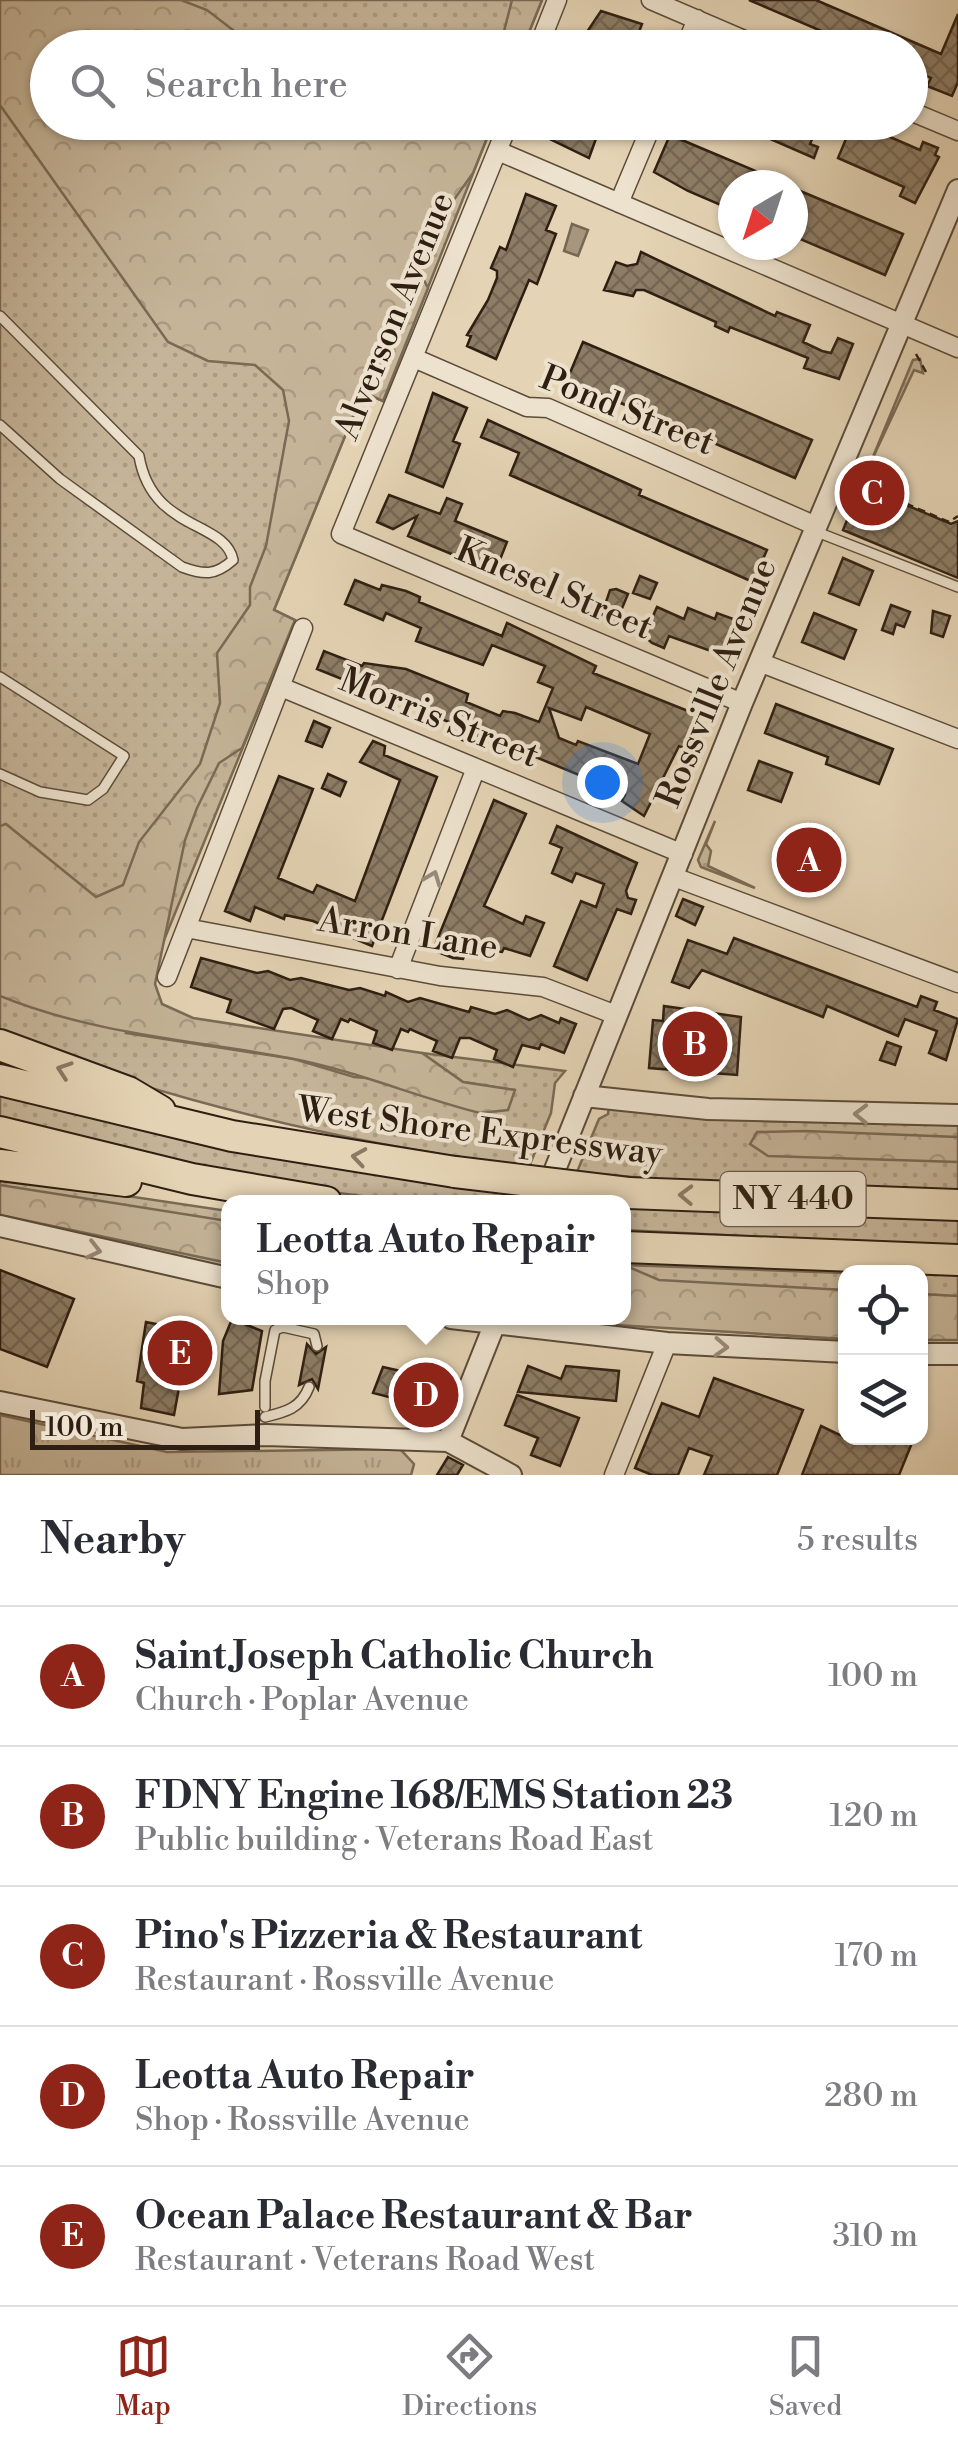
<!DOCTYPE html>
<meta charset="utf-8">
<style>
:root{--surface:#fff;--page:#f7f7f7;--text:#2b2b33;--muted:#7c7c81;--line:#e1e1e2;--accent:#8f2418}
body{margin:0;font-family:"Libre Bodoni",serif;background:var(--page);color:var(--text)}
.controls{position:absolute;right:30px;bottom:30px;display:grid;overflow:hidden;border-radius:20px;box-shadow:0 2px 8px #0004}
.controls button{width:90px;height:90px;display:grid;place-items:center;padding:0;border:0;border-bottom:2px solid var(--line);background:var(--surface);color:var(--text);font:50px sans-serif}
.compass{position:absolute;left:718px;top:170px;width:90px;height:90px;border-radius:50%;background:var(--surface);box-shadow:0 2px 8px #0004;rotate:219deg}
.scale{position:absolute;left:30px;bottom:25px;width:230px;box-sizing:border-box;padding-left:10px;border:5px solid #2f1f12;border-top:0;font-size:28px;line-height:35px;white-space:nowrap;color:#2f1f12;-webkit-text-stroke:8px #ede2ce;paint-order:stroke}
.you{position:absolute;left:602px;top:782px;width:35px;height:35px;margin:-25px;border:8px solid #fff;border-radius:50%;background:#1a73e8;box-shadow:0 0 0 15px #1a73e833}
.badge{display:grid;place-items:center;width:65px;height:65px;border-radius:50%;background:var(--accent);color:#fff;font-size:32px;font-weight:700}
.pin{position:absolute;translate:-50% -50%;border:5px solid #fff;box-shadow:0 2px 10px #0006}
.popup{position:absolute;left:221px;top:1195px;width:410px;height:130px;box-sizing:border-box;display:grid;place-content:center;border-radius:20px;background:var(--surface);filter:drop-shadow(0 2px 8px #0005);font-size:32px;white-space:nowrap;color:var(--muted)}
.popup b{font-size:38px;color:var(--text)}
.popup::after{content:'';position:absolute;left:50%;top:100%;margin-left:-20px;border:20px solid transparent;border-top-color:var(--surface)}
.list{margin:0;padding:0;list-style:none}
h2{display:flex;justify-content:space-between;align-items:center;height:130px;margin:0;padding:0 40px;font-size:42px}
h2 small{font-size:32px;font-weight:400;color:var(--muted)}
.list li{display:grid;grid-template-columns:65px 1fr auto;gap:30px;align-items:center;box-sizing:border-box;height:140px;padding:0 40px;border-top:2px solid var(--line)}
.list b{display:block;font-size:38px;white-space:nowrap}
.list p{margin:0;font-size:32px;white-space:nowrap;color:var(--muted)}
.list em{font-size:32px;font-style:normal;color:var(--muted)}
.icon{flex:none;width:55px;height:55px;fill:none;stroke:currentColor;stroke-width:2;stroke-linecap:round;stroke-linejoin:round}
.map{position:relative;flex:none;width:958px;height:1475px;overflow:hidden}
.search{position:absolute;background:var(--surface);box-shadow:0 2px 8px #0004;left:30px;right:30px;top:30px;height:110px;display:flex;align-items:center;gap:25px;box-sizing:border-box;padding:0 35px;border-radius:55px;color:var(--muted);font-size:38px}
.sheet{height:830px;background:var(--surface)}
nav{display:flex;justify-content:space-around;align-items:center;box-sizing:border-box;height:140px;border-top:2px solid var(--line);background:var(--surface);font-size:28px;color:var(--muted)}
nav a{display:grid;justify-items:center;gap:5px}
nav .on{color:var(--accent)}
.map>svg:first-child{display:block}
</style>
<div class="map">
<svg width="958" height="1475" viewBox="0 0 958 1475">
<defs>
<pattern id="grass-dots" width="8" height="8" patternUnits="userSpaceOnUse" patternTransform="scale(2.5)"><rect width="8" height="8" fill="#c5b498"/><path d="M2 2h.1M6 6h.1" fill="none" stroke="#aa9a82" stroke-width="1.8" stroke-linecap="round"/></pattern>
<pattern id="forest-crowns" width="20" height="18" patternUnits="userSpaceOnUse" patternTransform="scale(2.5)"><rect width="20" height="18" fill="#c5b498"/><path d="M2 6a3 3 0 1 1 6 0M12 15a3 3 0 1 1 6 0" fill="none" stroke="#aa9a82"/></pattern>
<pattern id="park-tufts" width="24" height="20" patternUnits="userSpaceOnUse" patternTransform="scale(2.5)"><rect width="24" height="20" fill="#c5b498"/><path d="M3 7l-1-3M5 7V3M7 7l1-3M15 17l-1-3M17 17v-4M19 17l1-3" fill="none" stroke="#aa9a82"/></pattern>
<pattern id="building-cross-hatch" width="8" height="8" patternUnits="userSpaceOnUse" patternTransform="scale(2.5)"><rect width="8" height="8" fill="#8d7d66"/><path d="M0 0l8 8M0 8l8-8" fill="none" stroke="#746653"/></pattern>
</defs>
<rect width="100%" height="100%" fill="#e4d3b4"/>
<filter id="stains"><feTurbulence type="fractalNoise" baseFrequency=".002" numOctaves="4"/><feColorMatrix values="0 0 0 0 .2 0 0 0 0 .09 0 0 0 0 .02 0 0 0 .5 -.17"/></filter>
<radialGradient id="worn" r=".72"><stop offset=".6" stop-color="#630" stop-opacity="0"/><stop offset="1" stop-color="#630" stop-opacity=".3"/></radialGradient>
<path fill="url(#grass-dots)" stroke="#7a6a55" stroke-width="2.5" d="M0,0H542L523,47L48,48V122L493,123L383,401L363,392L274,610L295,620L126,1033L294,1059L354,1077L515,1090L463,1082L422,1053L565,1071L555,1083L551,1113L529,1167C346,1144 172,1102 0,1037Z
M920,359L923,373L914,370L870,464L913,360Z
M715,821L706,844L711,851L708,866L755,888L701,867L698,860Z
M0,1093L390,1176L517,1195L514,1202H407L316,1190L155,1159L0,1121Z
M609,1107L763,1121L958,1125V1192L700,1183L577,1172L599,1119L608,1114Z
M0,1177L228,1211V1269L0,1220Z
M624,1205L958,1220V1247L624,1230Z
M624,1265L845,1273V1339L528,1318H624Z
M921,1274L958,1275V1340H921Z"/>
<path fill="url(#forest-crowns)" stroke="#7a6a55" stroke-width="2.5" d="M0,0H181L207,10L255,47L48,48V122L493,123L473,173L416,253L415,263L428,288L383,401L363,392L274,610L295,620L242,748L219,763L197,808L185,840L155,984L162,1004L193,1018L422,1053L463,1082L515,1090L508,1110L480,1113C416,1097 354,1070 289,1058C192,1040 93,1034 0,996V826L6,824L96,897L123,885L139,842L200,764L220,703L217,653L250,605V587L266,546L289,421L283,390L255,365L208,361L168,342L0,105Z
M512,0H542L523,47H500Z
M806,1131L958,1137V1162L768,1156L750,1144L757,1132Z
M0,1185L228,1221V1263L0,1215Z
M624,1265L659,1280L845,1290V1339L583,1323L576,1318H624Z
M921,1294L958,1296V1340H921Z"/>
<path fill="url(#park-tufts)" stroke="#7a6a55" stroke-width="2.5" d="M0,1415L167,1452L400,1449L414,1464L411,1475H0Z"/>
<path fill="#a6967d" stroke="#766652" stroke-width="2.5" d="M572,224L588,230L578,256L564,251Z"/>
<path fill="url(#building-cross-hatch)" stroke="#2f1f12" stroke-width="2.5" fill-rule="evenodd" d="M749,0H816L941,54L958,14V82L952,96L927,86L931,78L910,69V48H861Z
M601,11L642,24L633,48L588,43L592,34L587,32Z
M556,122H602L589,158L550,139Z
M731,122H805L817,127L810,144L818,147L814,158Z
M860,124L920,150L923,142L938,148L935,155L939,157L915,203L900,196L904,187L838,158L851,127L858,130Z
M670,135L727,159L789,185H733L730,209L688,191L654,172Z
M793,188L903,234L885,275L793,236Z
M526,194L556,206L546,230L556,234L537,284L529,280L496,359L467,346L471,336L467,335L488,300L497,278V271L491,268L500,247L506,250Z
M641,252L775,316L777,312L810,325L803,342L822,351L831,353L838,338L853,344L839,379L804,368L808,358L730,327L728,332L715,326L716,322L644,290H636L633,296L604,290L616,262L627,266L637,264Z
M583,342L812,440L795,478L567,380Z
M433,393L467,408L453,441L460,444L443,487L406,472Z
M488,420L641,490L639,495L767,550L753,582L510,475L519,453L481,437Z
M861,486L951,524L958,521V578L843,530Z
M389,495L440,514L447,498L462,504L455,521L507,542L495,572L408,536L417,516L393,529L377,522Z
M843,558L873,571L859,605L829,593Z
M640,576L657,583L650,599L633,593Z
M355,580L380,590L382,585L406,591L420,597L419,602L502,636L507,623L596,666L593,673L698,715L684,748L679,746L644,816L622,801L625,795L601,784L482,735L475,745L462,740L464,728L317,669L324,651L362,666L364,663L406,669L468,694L466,702L500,716L503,711L515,713L539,722L553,688L538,682L545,666L492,645L483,665L416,641L421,628L386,613L383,620L345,604ZM586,707L650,734L638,764L578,741L576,745L559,738L549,708L581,720Z
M616,589L628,594L616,623L601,617L610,590Z
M891,605L910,612L904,627L896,624L893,634L882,630Z
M657,607L684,619L688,608L715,619L717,613L736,620L722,655L669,636L664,648L652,643L644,636Z
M933,611L950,616L943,637L931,633Z
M814,613L856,630L844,659L802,642Z
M776,704L893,749L879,784L826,764L828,757L765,733Z
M314,721L330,728L322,747L306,741Z
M373,741L385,746L384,755L437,777L372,946L313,921L285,915L284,919L255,907L250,921L225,911L279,776L313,789L278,878L313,893L317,885L355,901L400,780L360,762Z
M759,761L792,773L781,802L748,790Z
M328,774L346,782L340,796L322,788Z
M494,800L526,814L484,906L523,924L526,916L544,923L530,956L504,948L502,952L492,951L470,941L463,959L453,958L433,950Z
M810,824L832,832L814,882L791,873Z
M557,826L637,863L626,891L628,898L636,900L631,914L617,909L587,980L554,966L581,901L596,907L604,884L576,873L572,882L552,873L562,848L550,843Z
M683,899L703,907L695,925L676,916Z
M734,938L917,1007L921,996L937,1002L934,1010L958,1019L946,1060L929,1053L937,1031L905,1019L898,1036L827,1006L823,1017L702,970L689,988L672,982L688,940L727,954Z
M201,958L257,973L268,971L290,980L301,978L349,990L360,988L385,996L386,992L408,1002L420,998L469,1012L471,1007L495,1014L507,1010L529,1020L541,1015L559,1023L561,1018L576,1024L564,1053L541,1044L539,1049L522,1045L513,1067L494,1059L497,1050L470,1038H460L452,1058L433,1051L437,1041L410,1029L408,1032L401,1029L392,1050L373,1043L377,1031L350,1019L348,1022L341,1019L332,1039L313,1031L318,1020L291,1008L283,1009L274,1029L227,1012L231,1000L191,987Z
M664,1006L741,1017L737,1075L649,1068L653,1020L663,1021Z
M887,1042L901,1047L895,1065L880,1060Z
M0,1270L74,1299L47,1367L0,1349Z
M232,1319L262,1331L252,1390L219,1394L223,1341Z
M146,1322L190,1331L186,1348L192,1349L189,1361L184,1360L174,1415L141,1408L144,1383L137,1381Z
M307,1344L316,1354L326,1347L318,1389L312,1379L299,1385Z
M528,1366L561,1379L566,1366L619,1371L616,1401L518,1392Z
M383,1367L418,1375L419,1367L441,1373L428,1407L373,1393Z
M714,1378L803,1410L777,1475H704L712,1456L689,1448L678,1475H652L635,1468L662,1403L699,1417Z
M517,1395L579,1418L560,1466L531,1455L538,1438L505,1425Z
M821,1426L846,1438H914L899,1475H802Z
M448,1457L463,1465L457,1475H437Z"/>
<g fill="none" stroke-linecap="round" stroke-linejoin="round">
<g stroke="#5c4c3a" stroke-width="12">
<path id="service" d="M0,316L139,456C152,532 225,520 233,560C215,576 204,575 182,567L60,479L0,425
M817,532L958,587
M0,677L124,756L103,789L88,800L40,792L0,774
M265,1407V1381L275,1330L283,1327L314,1334L317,1346
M265,1417C286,1412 301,1408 309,1387"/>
</g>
<g stroke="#5c4c3a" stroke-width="21">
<path id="minor" d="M651,0L763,48
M538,48L557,0
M685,48L697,19
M910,111L958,131
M509,122L341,534L742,703
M498,151L958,348
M619,203L653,122
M414,358L527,407L548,408L816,526
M759,662L958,739
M281,687L683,854
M674,877L958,983
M186,928L440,976L543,987L616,1015
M398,969L476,768
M167,977L303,628
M614,1475L667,1343"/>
</g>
<g stroke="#5c4c3a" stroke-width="24">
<path id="tertiary" d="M584,1096L708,1109L958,1115
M542,1202L742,703L958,190
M0,1226L228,1278
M451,1318L667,1343L846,1352
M920,1354H958
M0,1402L182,1439L266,1435L448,1441L511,1475
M448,1441L497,1318"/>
</g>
<g stroke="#2f1f12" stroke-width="34">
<path id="motorway" d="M0,1045L128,1092L160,1111
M0,1080L232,1136L455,1172
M0,1132L192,1179L326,1202
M0,1165L126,1181
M628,1193L958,1205
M624,1247L958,1260"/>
</g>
<path stroke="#2f1f12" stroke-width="2.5" stroke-dasharray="8 5" stroke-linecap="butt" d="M916,354L926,372
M858,483L949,522L958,516"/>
<use href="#service" stroke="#ede2ce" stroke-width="9"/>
<use href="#minor" stroke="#ede2ce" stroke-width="18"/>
<use href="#tertiary" stroke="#ede2ce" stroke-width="20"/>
<use href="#motorway" stroke="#e4d3b4" stroke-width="30"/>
<g stroke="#2f1f12" stroke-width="34" stroke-linecap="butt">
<path id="motorway-bridge" d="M455,1172L628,1193"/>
</g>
<use href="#motorway-bridge" stroke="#e4d3b4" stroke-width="30"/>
</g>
<defs><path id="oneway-chevron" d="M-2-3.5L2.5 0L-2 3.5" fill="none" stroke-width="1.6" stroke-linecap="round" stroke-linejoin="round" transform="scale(2.5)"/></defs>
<g stroke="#988a79">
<use href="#oneway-chevron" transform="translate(433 878) rotate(-69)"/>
<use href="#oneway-chevron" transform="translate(861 1114) rotate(-179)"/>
<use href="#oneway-chevron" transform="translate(94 1250) rotate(13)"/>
<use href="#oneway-chevron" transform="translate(721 1347) rotate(3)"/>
</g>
<g stroke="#8a7963">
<use href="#oneway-chevron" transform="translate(64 1070) rotate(-161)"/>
<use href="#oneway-chevron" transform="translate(359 1157) rotate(-171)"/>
<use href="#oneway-chevron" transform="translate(686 1195) rotate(-178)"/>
</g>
<g text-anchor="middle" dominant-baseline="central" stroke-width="8" stroke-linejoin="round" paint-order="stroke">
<rect fill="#ede2ce" stroke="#685a4a" stroke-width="2.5" x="720.5" y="1172" width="145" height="54" rx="8"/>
<g font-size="32" font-weight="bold" fill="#2f1f12">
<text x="793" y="1199">NY 440</text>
</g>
<g font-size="35" fill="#2f1f12" stroke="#ede2ce">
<text transform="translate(395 316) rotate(-68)">Alverson Avenue</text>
<text transform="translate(627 411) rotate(22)">Pond Street</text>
<text transform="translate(554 589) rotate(23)">Knesel Street</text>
<text transform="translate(717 683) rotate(-68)">Rossville Avenue</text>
<text transform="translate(439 718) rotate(22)">Morris Street</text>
<text transform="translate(408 934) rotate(9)">Arron Lane</text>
<text transform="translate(480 1132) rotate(7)">West Shore Expressway</text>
</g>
</g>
<rect width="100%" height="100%" filter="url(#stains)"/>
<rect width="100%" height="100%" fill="url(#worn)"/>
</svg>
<div class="controls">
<button><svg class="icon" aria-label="locate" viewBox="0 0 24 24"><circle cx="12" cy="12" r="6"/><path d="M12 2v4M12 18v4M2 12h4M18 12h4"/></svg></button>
<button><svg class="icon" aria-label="layers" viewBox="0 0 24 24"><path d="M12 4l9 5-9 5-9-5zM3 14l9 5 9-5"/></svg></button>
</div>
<svg class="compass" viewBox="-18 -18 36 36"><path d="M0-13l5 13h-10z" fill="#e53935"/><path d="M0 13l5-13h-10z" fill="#7c7c81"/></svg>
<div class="scale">100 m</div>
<div class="you"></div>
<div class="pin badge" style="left:809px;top:860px">A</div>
<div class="pin badge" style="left:695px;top:1044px">B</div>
<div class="pin badge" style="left:872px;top:493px">C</div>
<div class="pin badge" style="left:426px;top:1395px">D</div>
<div class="popup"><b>Leotta Auto Repair</b>Shop</div>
<div class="pin badge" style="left:180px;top:1353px">E</div>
<div class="search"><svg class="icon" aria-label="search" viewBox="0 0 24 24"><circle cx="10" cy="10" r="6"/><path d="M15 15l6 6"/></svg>Search here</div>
</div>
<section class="sheet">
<h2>Nearby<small>5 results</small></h2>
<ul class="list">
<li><span class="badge">A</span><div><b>Saint Joseph Catholic Church</b><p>Church · Poplar Avenue</p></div><em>100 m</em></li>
<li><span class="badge">B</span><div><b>FDNY Engine 168/EMS Station 23</b><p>Public building · Veterans Road East</p></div><em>120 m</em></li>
<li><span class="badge">C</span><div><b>Pino's Pizzeria &amp; Restaurant</b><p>Restaurant · Rossville Avenue</p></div><em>170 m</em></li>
<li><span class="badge">D</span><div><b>Leotta Auto Repair</b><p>Shop · Rossville Avenue</p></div><em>280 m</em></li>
<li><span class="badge">E</span><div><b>Ocean Palace Restaurant &amp; Bar</b><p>Restaurant · Veterans Road West</p></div><em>310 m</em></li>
</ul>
</section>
<nav>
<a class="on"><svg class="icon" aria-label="map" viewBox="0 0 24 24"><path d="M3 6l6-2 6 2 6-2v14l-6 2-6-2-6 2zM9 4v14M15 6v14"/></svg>Map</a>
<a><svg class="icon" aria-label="directions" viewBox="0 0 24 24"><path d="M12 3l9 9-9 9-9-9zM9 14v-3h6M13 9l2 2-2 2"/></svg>Directions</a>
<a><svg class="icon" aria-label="saved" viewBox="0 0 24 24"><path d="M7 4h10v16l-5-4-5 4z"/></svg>Saved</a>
</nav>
